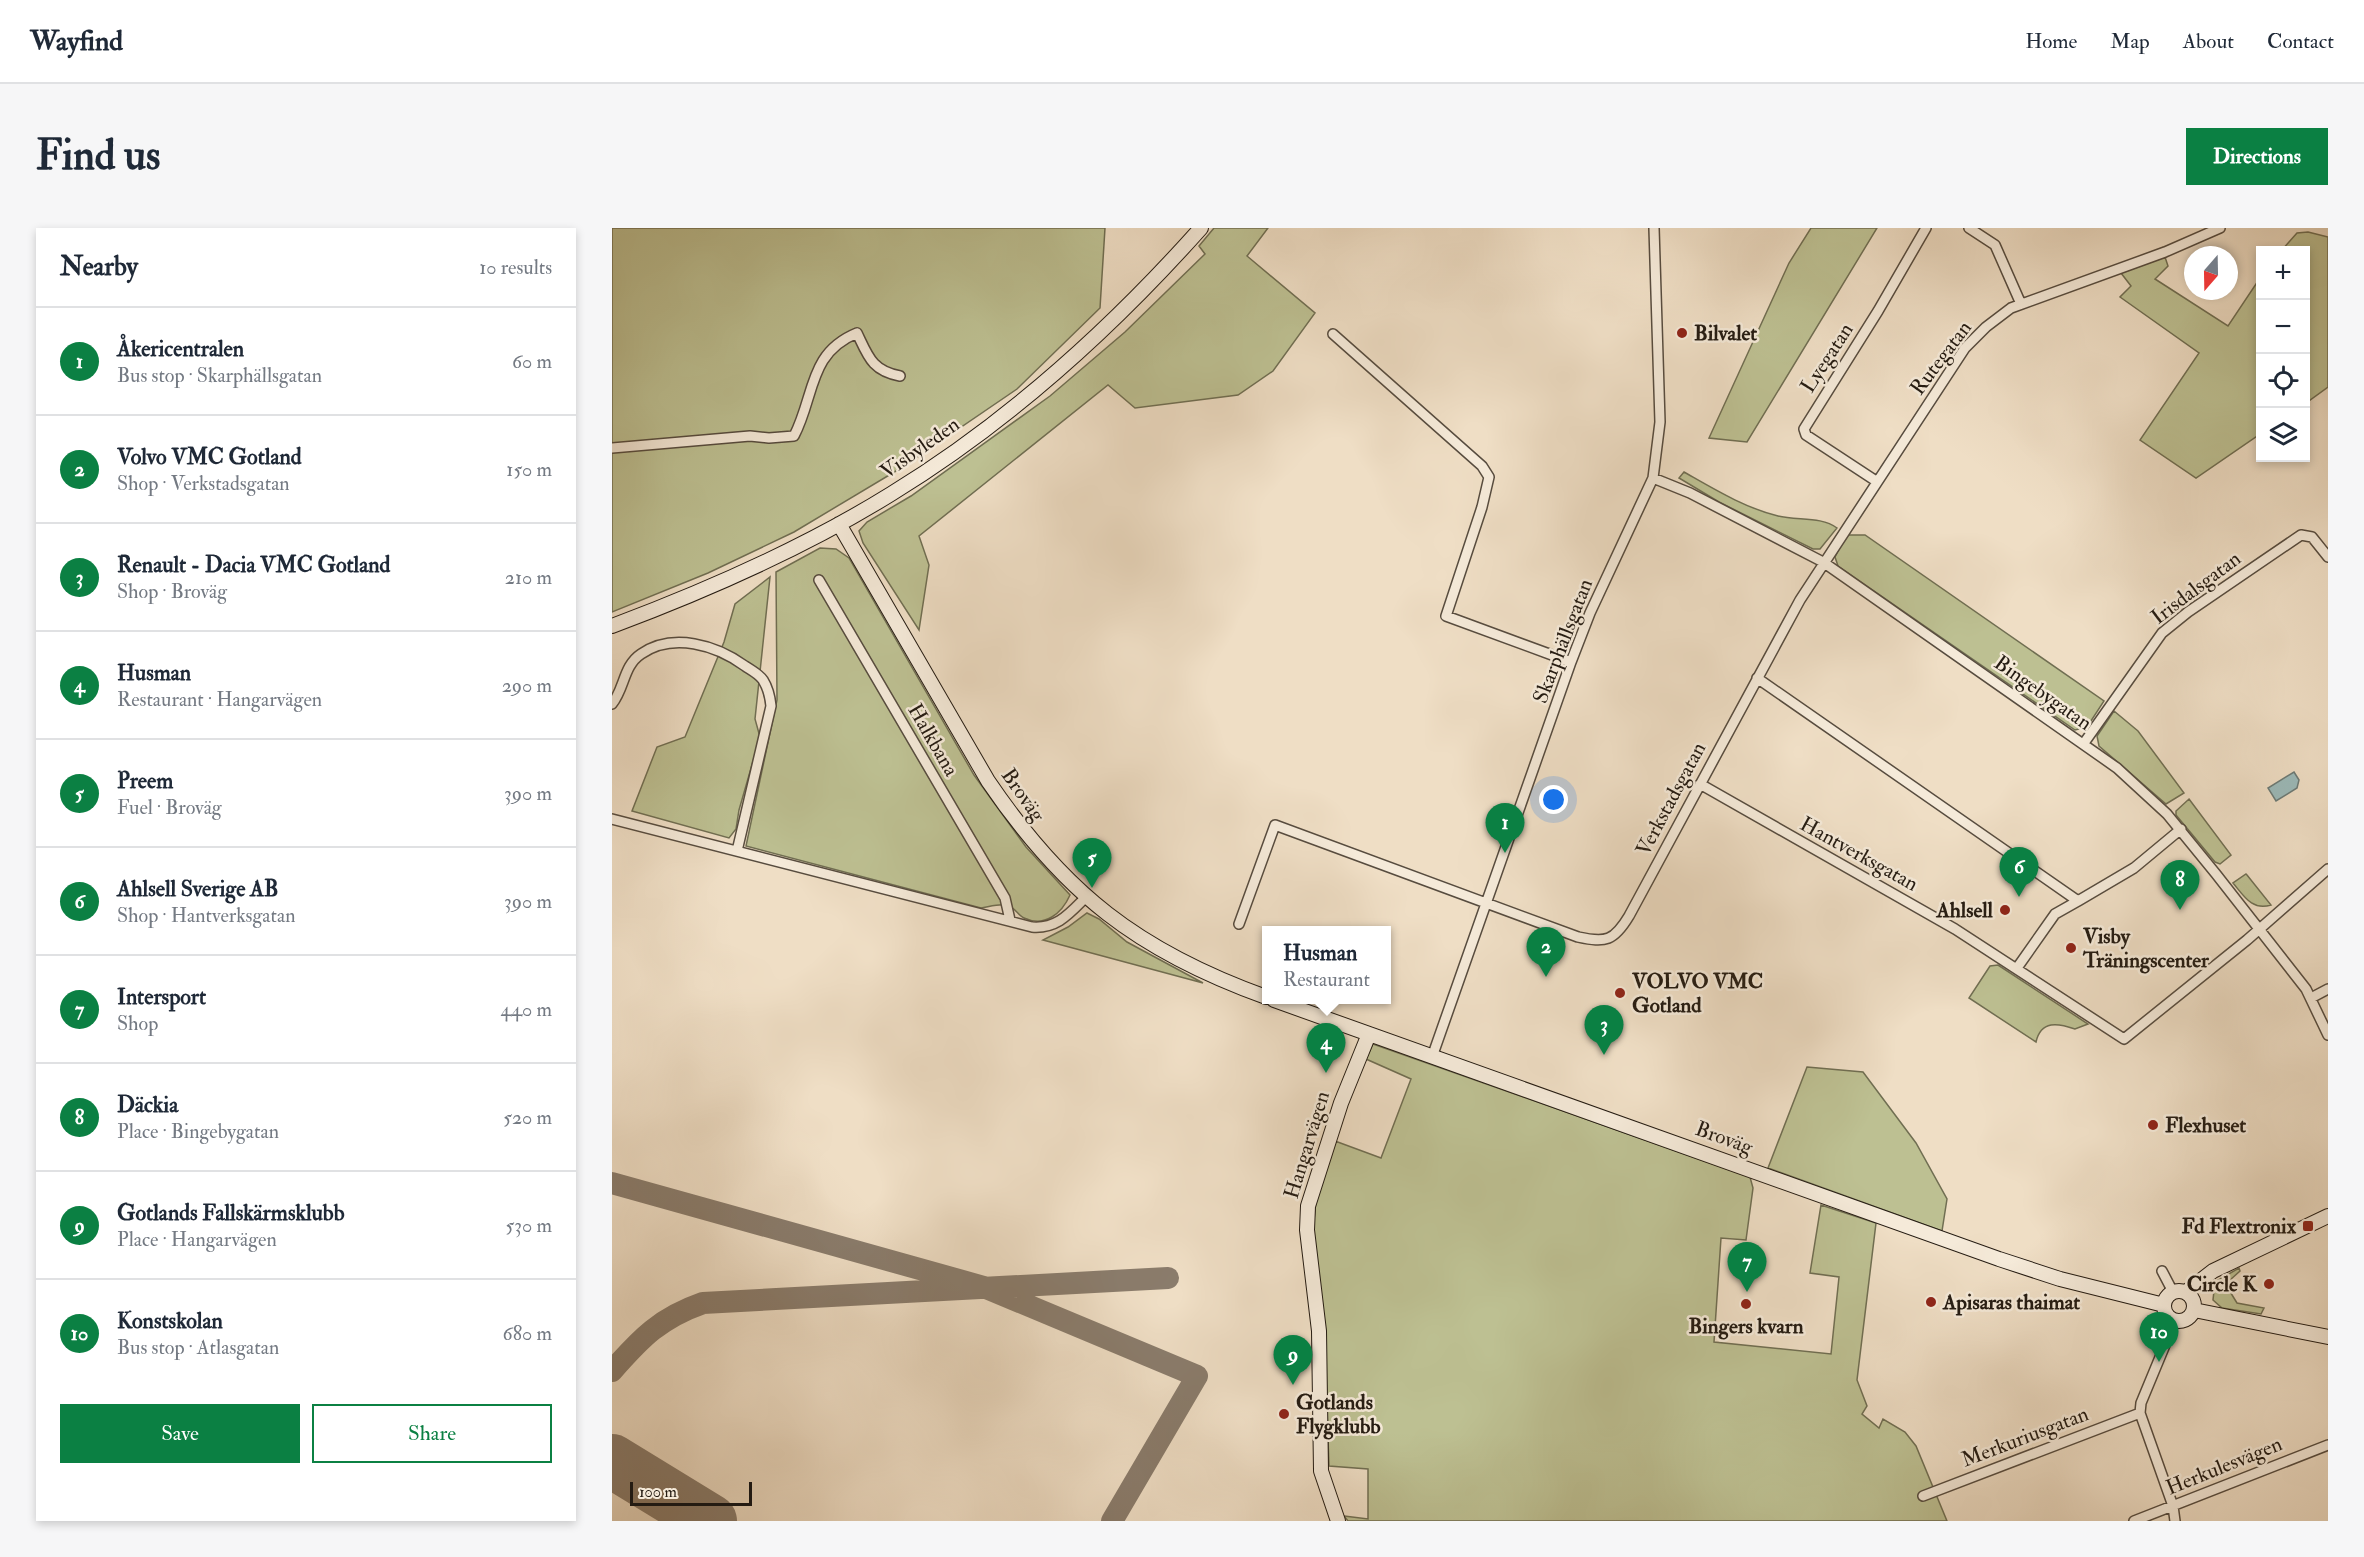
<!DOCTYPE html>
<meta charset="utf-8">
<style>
:root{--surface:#fff;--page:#f6f6f7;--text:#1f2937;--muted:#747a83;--line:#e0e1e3;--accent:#0b8043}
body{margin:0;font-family:"IM FELL Double Pica",serif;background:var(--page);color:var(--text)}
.controls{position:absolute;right:18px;top:18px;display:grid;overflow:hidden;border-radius:0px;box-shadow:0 3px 9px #0003}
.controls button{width:54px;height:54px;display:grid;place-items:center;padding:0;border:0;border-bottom:2px solid var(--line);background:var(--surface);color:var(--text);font:30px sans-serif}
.compass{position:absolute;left:1572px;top:18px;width:54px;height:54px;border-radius:50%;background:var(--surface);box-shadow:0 3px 9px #0003;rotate:200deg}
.scale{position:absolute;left:18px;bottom:15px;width:122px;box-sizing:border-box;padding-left:6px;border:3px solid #241b12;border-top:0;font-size:16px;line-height:21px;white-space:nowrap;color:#241b12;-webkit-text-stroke:4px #f5ead9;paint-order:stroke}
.you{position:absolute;left:942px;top:572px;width:21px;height:21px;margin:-15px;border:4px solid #fff;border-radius:50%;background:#1a73e8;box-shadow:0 0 0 9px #1a73e833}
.badge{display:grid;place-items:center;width:39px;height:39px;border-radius:50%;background:var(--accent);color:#fff;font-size:20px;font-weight:700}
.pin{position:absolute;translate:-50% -50px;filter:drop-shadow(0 2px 3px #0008)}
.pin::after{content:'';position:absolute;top:32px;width:21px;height:18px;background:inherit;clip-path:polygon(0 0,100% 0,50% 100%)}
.popup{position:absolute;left:650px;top:698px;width:129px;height:78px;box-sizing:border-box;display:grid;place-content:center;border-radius:0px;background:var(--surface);filter:drop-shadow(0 2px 4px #0005);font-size:20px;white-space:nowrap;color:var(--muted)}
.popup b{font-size:22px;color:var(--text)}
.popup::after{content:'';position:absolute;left:50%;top:100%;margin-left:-12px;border:12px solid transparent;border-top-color:var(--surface)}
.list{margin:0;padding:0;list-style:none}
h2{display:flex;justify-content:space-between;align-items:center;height:78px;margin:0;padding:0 24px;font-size:26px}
h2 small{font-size:20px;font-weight:400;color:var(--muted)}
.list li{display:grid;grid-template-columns:39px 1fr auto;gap:18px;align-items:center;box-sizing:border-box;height:108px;padding:0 24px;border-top:2px solid var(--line)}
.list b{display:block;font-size:22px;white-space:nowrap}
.list p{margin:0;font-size:20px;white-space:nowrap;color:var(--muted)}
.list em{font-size:20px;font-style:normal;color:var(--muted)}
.actions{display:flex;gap:12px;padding:18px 24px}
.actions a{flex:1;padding:14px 0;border:2px solid var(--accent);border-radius:0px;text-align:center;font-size:21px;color:var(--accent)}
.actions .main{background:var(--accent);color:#fff}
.icon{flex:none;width:33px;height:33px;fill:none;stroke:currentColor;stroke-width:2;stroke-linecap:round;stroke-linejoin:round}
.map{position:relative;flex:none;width:1716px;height:1293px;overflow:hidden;border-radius:0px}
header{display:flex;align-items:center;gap:36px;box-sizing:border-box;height:84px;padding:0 30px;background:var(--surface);border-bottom:2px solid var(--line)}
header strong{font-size:28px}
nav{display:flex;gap:33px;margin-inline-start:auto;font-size:21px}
.intro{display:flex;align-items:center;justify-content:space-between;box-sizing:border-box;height:144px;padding:0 36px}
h1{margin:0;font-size:42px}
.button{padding:15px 27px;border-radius:0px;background:var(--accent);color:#fff;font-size:21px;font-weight:700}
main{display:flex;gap:36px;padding:0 36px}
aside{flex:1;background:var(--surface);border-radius:0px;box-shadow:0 3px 9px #0003}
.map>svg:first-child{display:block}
</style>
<header>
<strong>Wayfind</strong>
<nav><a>Home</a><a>Map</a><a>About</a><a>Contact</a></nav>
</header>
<div class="intro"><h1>Find us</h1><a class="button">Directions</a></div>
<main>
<aside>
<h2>Nearby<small>10 results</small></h2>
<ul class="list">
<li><span class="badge">1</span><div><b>Åkericentralen</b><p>Bus stop · Skarphällsgatan</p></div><em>60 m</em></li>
<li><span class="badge">2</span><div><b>Volvo VMC Gotland</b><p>Shop · Verkstadsgatan</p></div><em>150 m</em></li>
<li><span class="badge">3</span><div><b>Renault - Dacia VMC Gotland</b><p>Shop · Broväg</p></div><em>210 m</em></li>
<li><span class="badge">4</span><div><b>Husman</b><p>Restaurant · Hangarvägen</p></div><em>290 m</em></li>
<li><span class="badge">5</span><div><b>Preem</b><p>Fuel · Broväg</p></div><em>390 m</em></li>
<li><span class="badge">6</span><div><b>Ahlsell Sverige AB</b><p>Shop · Hantverksgatan</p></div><em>390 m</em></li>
<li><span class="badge">7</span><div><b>Intersport</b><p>Shop</p></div><em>440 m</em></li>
<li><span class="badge">8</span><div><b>Däckia</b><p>Place · Bingebygatan</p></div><em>520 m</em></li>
<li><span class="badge">9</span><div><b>Gotlands Fallskärmsklubb</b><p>Place · Hangarvägen</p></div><em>530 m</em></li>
<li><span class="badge">10</span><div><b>Konstskolan</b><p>Bus stop · Atlasgatan</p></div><em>680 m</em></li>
</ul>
<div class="actions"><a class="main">Save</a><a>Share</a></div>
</aside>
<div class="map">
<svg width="1716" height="1293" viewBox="0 0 1716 1293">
<rect width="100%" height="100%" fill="#efdec5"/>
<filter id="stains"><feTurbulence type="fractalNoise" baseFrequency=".00333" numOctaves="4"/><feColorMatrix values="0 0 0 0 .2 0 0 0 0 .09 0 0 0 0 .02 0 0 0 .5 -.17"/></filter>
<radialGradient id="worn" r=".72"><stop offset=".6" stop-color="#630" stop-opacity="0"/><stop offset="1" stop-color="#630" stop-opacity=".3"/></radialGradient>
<path fill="#bdc092" stroke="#706e52" stroke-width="1.5" d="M0,0H493L488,80L405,161L289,240L182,304L96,345L0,384Z
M602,0H656L635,28L703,85L661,143L626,167L523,180L496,157L307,308L317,337L307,402L251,315L247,303L255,294L299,268L438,168L513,104L593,26L587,18Z
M1199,0H1265L1135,214L1097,210L1177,35Z
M1696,4L1716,9V159L1694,175V22H1670L1685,5Z
M1553,29L1556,38L1543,51L1616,98L1648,50V206L1584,250L1528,212L1587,125L1508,69L1519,58L1509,45Z
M1072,244C1102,261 1133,280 1166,288C1185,293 1209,288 1225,300L1208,321H1201L1107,274L1067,250Z
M1234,307H1253L1492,473L1475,499L1463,502L1226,338L1223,329Z
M208,320L224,321L237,330L362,547L414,619L458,667C450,685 433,700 412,690C405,687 403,678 393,677C386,676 376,679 369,680L134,618L165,472L164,344Z
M158,349L143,491L148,509L127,582L124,601L117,610L20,583L45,519L73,509L112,414L123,376Z
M1502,483L1526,503L1572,565L1554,576L1487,518L1485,508Z
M1577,571L1619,627L1608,636L1603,634L1564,587V583Z
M1634,646L1635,647L1659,677C1640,683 1632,668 1621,655Z
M475,685L487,691L515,714L591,755L431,712L456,699Z
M1386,737L1476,796L1463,801C1446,795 1429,792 1424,814L1357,770L1378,738Z
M761,816L1138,949L1141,960L1134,1012L1109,1010L1102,1114L1219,1126L1227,1049L1198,1045L1209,977L1264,995L1245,1152L1255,1178L1250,1186L1267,1200L1271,1191L1293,1204L1304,1218L1335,1293H736L732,1288L756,1291V1241L717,1238L712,1095L701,1002L705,963L723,913L769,930L799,851L754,831Z
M1195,839L1251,844L1304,915L1335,971L1330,1003L1156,940Z
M1627,1040L1628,1043L1618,1052L1617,1062L1625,1075L1652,1080L1649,1086L1610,1080L1601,1072L1603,1054Z"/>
<path fill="#9cbbbb" stroke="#6c7b77" stroke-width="1.5" d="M1682,544L1687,552L1685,560L1664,573L1656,560Z"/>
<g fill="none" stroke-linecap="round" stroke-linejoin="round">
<path stroke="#8a7c6c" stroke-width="22" d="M0,955L372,1059L585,1148L500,1293
M0,1143C29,1110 48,1090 91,1075L556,1050"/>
<path stroke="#8a7c6c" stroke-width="54" d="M0,1233L98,1293"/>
<g stroke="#574c3f" stroke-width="12">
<path id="street" d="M1357,0L1383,17L1409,76
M721,106L870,238L877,249L870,279L834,388L959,434
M0,220L138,208L157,210L182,208C203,168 196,125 245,105C256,128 260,143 288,148
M1041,250L1078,265L1211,334L1505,540L1555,586L1604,646L1694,761L1716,807
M1264,253L1194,207L1192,201L1266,83L1314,0
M207,352L393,670L398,692
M1145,450L1466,673L1443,686L1405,740
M0,476C13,460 11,438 29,426C61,404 104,417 133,438C139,442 147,446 151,452C156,460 158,468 159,478L125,623
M1472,515L1550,405L1576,384L1689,307L1700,309L1716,329
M1088,556L1343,701L1512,811L1635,712L1716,641
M0,591L420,699C445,701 457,686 474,669
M1466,673L1522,640L1569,601
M627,696L663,597L966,709C994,715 1002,713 1017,688L1188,372L1353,120L1374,99L1399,80L1553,24L1608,0
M1699,770L1716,761
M820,829L959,434L978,385L1041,250L1048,194L1042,0
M1550,1043L1561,1064
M1311,1268L1528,1185
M1522,1293L1716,1217
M1563,1293L1561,1278L1528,1185L1529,1175L1563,1093"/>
</g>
<g stroke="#241b12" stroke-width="16">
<path id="secondary" d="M227,296L376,553C452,665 526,723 654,769
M0,398C96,362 192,320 279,266C395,195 499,101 589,0
M662,772L1387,1031L1448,1051L1552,1077
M1552 1078a15 15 0 1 1 30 0a15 15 0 1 1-30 0Z
M1574,1064L1601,1043L1716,988
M1582,1082L1716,1109
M726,1293L709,1243L707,1103L695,1002L696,978L729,875L757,806"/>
</g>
<use href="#street" stroke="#f5ead9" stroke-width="9"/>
<use href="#secondary" stroke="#f5ead9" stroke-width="14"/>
</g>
<g fill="#8f2418" stroke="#f5ead9" stroke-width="2">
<circle cx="1070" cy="105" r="6"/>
<circle cx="1393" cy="682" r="6"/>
<circle cx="1459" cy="720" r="6"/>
<circle cx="1008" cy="765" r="6"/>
<circle cx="1541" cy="897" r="6"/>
<rect x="1690" y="992" width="12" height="12" rx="3"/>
<circle cx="1657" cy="1056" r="6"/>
<circle cx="1319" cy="1074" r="6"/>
<circle cx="1134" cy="1076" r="6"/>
<circle cx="672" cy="1186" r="6"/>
</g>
<g text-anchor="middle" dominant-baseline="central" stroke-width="5" stroke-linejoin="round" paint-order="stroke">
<g font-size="21" font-weight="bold" fill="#241b12" stroke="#f5ead9" text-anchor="start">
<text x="1082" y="105">Bilvalet</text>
<text x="1381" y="682" text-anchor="end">Ahlsell</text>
<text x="1471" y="708">Visby<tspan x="1471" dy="24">Träningscenter</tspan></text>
<text x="1020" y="753">VOLVO VMC<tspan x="1020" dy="24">Gotland</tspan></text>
<text x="1553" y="897">Flexhuset</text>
<text x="1684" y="998" text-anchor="end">Fd Flextronix</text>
<text x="1645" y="1056" text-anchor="end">Circle K</text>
<text x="1331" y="1074">Apisaras thaimat</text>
<text x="1134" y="1098" text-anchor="middle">Bingers kvarn</text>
<text x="684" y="1174">Gotlands<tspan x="684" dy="24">Flygklubb</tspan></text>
</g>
<g font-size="21" fill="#241b12" stroke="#f5ead9">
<text transform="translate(1215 130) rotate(-57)">Lyegatan</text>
<text transform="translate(1329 130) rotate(-53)">Rutegatan</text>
<text transform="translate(308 220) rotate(-35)">Visbyleden</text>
<text transform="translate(1584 360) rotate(-37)">Irisdalsgatan</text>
<text transform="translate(951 413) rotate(-69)">Skarphällsgatan</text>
<text transform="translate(1431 465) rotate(35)">Bingebygatan</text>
<text transform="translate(321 512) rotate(60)">Halkbana</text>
<text transform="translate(411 567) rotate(55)">Broväg</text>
<text transform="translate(1059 571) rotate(-62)">Verkstadsgatan</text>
<text transform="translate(1247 626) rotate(29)">Hantverksgatan</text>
<text transform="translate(1112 910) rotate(20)">Broväg</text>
<text transform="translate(695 917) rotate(-73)">Hangarvägen</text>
<text transform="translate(1413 1209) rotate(-21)">Merkuriusgatan</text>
<text transform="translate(1612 1238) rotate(-22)">Herkulesvägen</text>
</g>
</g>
<rect width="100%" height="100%" filter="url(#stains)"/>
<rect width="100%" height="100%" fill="url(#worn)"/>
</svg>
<div class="controls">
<button>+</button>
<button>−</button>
<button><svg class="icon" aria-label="locate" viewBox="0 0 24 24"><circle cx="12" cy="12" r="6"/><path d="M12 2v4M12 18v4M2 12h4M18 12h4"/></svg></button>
<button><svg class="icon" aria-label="layers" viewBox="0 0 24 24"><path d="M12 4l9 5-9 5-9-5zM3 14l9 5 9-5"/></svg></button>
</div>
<svg class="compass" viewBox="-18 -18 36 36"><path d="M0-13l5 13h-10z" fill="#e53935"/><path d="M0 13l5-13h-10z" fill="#747a83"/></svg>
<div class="scale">100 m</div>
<div class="you"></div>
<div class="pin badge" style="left:893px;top:625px">1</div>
<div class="pin badge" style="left:934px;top:749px">2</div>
<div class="pin badge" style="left:992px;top:827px">3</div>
<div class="pin badge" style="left:714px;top:845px">4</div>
<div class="popup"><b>Husman</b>Restaurant</div>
<div class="pin badge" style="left:480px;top:660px">5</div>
<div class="pin badge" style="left:1407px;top:669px">6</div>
<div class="pin badge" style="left:1135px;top:1064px">7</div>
<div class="pin badge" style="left:1568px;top:682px">8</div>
<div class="pin badge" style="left:681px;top:1157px">9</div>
<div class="pin badge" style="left:1547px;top:1134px">10</div>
</div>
</main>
